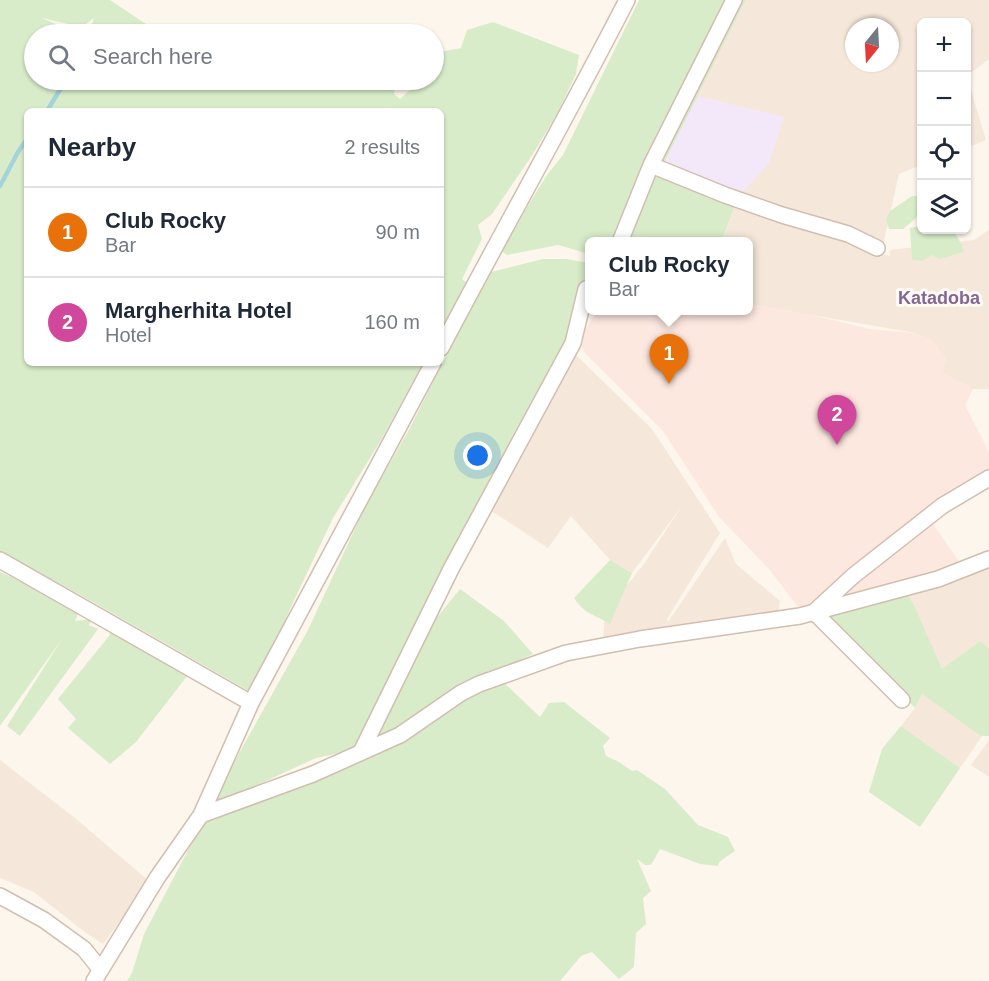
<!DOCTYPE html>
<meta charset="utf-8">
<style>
:root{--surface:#fff;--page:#f6f6f7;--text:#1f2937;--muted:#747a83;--line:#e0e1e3;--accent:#e76f51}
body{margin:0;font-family:Helvetica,sans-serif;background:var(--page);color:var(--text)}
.controls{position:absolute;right:18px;top:18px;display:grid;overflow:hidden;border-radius:9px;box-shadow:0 2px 4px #0004}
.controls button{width:54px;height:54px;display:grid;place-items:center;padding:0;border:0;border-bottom:2px solid var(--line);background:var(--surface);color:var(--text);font:30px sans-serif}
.compass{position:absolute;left:845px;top:18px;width:54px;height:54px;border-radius:50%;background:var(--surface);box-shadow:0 2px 4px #0004;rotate:198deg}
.you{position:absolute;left:478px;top:456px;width:21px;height:21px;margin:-15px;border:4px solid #fff;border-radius:50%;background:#1a73e8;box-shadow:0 0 0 9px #1a73e833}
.badge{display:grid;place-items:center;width:39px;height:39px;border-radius:50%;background:var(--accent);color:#fff;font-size:20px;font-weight:700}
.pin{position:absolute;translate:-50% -50px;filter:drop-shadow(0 2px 3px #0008)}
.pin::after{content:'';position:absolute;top:32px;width:21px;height:18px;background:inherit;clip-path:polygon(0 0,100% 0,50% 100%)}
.popup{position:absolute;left:585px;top:237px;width:168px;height:78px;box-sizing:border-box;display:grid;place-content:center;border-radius:9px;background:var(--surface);filter:drop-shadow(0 2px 4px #0005);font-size:20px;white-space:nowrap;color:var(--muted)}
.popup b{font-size:22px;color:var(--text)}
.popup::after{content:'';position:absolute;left:50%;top:100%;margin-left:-12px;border:12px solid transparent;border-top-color:var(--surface)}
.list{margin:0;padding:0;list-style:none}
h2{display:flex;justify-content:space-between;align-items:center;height:78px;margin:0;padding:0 24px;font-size:26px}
h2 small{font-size:20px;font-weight:400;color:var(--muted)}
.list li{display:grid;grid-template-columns:39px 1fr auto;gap:18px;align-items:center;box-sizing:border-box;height:90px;padding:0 24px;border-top:2px solid var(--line)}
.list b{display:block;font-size:22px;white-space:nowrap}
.list p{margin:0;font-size:20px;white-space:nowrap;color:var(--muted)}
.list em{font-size:20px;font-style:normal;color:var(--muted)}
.icon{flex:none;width:33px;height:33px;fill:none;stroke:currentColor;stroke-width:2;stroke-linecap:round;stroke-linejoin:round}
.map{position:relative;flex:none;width:989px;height:981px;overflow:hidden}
.search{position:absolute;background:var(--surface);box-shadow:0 2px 4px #0004;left:24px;top:24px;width:420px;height:66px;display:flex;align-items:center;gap:15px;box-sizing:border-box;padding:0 21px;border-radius:33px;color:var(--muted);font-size:22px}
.panel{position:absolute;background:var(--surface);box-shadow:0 2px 4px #0004;left:24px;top:108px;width:420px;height:258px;border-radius:9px}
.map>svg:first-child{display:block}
</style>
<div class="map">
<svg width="989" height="981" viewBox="0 0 989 981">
<rect width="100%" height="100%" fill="#fdf6ec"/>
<path fill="#f5e8da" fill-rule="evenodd" d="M746,0H989V59L967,76L966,22H922L921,165L899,174L883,245L738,197L697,96ZM854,27H890V63H854Z
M967,77L986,140L967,148L966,77Z
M735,205L834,234L868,251L890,256V250L974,240L989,230V389H973L942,373L915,333L749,304L748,242H722Z
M574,353L652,429L720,533L667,619L668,622L725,538L736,564L780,601L778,614L603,640L605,612L644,564L682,506L632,573L610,560L571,516L548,548L490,510Z
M989,562V648L980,641L942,670L914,605L906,592Z
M922,694L987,729L960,768L901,726L915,708Z
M989,740V777L971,765Z
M0,760L75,818L149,881L103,944L86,933L34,892L0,878Z"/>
<path fill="#fde8e0" d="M749,304L808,314L869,329L915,333L931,339L947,359L942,373L973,389L965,405L989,452V469L923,509L962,566L802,612L769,569L719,517L663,431L586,354L578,341L597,311L748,310Z"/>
<path fill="#f3e8fa" d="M697,96L784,117L769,163L738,197L663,165Z"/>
<path fill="#d8ecc9" d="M0,0H110L146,24L213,25L262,32L267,34H88L94,18L82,27L42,18L73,32L72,34H34V80H396L394,94L400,99L412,88L415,80H434V53L461,48L467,30L493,22L579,55L576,74L558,112L533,154L492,214L478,225L482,239L462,279L467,283L441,331V111H27V363H423L381,440L333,518L289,611L256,695L84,597L18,561L0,554Z
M639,0H746L663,165L735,205L722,241L590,242L589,254L558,245L507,255L503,252L505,242L547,175L563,155Z
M912,196H921V214L903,229H889L886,219L890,211Z
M921,226L922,230H953L962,245L963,252L940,259L931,255L923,261L912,260L910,228Z
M543,259H566L589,263V306L359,749L316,758L209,807L308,630L365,507L411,426L475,298L491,272Z
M610,560L632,573L610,624C594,614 585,615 574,598Z
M0,572L52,594L79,611L75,621L92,619L89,625L98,629L20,736L7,726L62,639L0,726Z
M460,589L504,621L533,654L475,680L400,731L370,745L434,621Z
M906,592L914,605L942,669L980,641L989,648V736H981L922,694L915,708L822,614Z
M111,630L191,671L136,742L110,764L68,728L76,719L58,699L109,636Z
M500,679L540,717L549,703L564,702L610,738L603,746L606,756L619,762L632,771L637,770L665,789L698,825L728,837L735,851L719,862L718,866L700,864L660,849L651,865H645L637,859L651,891L643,898L646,924L636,933L634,967L619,979L592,952L581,956L560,981H127L132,973L144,934L204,820L393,745C431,727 460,695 500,679Z
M901,726L960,768L920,827L869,792L882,749Z"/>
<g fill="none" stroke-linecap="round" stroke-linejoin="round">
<path stroke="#a5d3da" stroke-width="4.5" d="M47,111L64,83
M0,186L18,152L27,139"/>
<g stroke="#d1beb0" stroke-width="18">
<path id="street" d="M651,165L725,195L782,215L848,234L877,248
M620,242L651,165L734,0
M441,348C502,232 567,117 627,0
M0,560L251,703
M902,700L814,612L853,576L942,506L989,478
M361,752L451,569L573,343L586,289L590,287
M201,815L313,774L400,735L461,693L479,684L566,653L640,639L800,616L938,579L989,559
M0,896L44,920L84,949L100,969
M94,981L157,878L201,815L251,703L433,363"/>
</g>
<use href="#street" stroke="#fff" stroke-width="15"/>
</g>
<g text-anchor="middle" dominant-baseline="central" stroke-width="6" stroke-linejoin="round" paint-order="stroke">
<g font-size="18" font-weight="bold" fill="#846695" stroke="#fffaf3">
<text x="939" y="298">Katadoba</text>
</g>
</g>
</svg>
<div class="controls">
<button>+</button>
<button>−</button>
<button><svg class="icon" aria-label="locate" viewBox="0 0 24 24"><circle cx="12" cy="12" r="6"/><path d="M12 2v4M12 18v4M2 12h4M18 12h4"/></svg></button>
<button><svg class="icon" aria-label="layers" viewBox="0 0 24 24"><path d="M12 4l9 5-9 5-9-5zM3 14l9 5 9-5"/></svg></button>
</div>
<svg class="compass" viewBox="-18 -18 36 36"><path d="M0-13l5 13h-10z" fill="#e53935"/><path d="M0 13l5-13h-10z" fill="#747a83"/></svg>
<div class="you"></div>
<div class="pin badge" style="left:669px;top:384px;background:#e8710a">1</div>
<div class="popup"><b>Club Rocky</b>Bar</div>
<div class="pin badge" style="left:837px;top:445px;background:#d1479c">2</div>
<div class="search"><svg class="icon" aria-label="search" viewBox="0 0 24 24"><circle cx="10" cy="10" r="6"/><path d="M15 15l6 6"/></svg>Search here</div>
<section class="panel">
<h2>Nearby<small>2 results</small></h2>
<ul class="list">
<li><span class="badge" style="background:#e8710a">1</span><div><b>Club Rocky</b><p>Bar</p></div><em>90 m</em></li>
<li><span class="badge" style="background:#d1479c">2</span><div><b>Margherhita Hotel</b><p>Hotel</p></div><em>160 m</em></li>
</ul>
</section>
</div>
